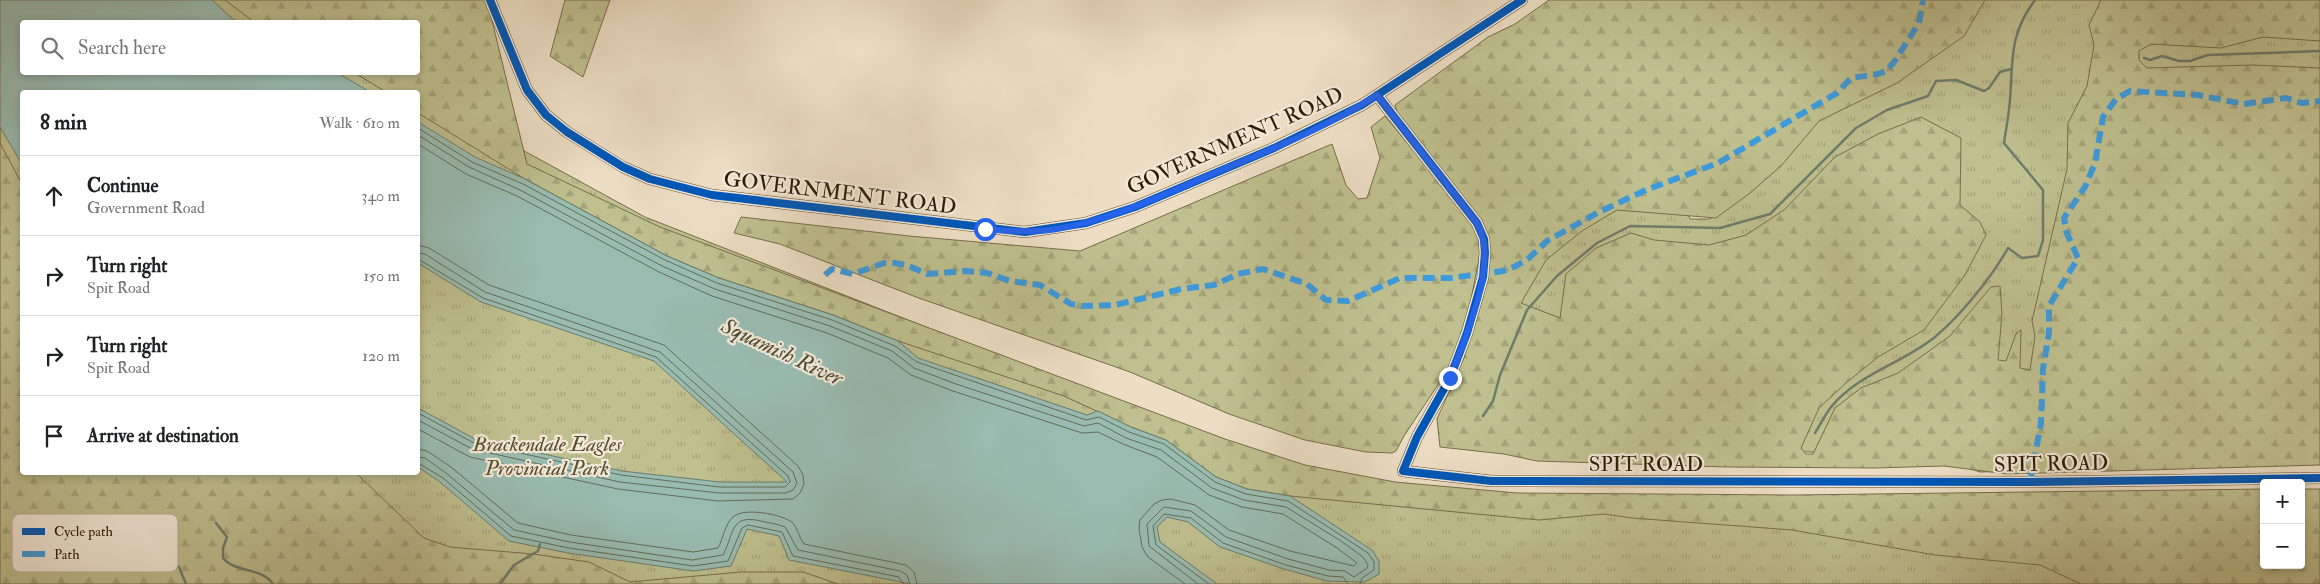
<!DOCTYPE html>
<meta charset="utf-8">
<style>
:root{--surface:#fff;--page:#f6f6f6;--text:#202124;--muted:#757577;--line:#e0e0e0}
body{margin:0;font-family:"IM FELL Double Pica",serif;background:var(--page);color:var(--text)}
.controls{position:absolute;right:15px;bottom:15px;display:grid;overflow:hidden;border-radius:5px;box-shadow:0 2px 8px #0003}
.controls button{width:45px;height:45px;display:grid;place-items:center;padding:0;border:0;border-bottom:1px solid var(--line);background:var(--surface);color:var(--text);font:25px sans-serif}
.stop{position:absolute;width:15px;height:15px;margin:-11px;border:4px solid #2563eb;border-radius:50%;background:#fff}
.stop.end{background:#2563eb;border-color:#fff;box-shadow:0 1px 5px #0008}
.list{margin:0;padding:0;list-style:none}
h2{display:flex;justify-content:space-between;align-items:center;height:65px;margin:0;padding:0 20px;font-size:21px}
h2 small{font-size:16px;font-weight:400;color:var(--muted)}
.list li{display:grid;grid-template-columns:32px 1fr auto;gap:15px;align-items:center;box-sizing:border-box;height:80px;padding:0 20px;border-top:1px solid var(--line)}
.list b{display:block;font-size:19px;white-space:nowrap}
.list p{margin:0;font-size:16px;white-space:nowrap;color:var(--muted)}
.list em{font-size:16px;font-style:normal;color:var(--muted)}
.icon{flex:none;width:28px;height:28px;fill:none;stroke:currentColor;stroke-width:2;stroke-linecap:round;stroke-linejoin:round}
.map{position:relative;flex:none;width:2320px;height:584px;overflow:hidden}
.search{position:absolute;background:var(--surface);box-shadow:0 2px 8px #0003;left:20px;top:20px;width:400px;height:55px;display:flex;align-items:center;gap:12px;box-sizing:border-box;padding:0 18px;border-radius:5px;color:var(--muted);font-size:19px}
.panel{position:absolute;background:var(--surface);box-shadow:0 2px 8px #0003;left:20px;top:90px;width:400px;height:385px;border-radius:5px}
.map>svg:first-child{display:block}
</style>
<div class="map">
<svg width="2320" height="584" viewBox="0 0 2320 584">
<defs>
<pattern id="grass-tufts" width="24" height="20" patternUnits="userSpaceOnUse" patternTransform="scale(1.25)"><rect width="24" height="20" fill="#bfbf8f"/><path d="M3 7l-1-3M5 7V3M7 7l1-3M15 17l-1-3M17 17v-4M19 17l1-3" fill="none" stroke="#a4a47a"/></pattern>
<pattern id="forest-firs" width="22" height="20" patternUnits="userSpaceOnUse" patternTransform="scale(1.25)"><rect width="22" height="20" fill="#bfbf8f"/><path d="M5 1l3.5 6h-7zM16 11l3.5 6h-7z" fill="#a4a47a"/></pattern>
</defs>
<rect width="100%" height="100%" fill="#ecddc4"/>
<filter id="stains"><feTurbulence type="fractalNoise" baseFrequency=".004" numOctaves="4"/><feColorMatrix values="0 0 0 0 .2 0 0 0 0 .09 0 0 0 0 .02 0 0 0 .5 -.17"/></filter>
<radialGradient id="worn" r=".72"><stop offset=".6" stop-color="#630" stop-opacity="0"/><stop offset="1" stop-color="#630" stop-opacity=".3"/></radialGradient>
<path fill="url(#grass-tufts)" stroke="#766e49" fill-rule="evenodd" d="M0,0H306L336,22H22V72L403,73L495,135L645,217L1281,466L1511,509L2264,500V565H2301L2320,584H1ZM22,92H418V472H22Z
M1985,0H2320V461L1980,472L1938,457L1907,454L1530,446L1471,388L1520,264L1588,206L1685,204L1690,219H1710L1757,183L1802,136L1810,132L1818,116Z"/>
<path fill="url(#forest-firs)" stroke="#766e49" d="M225,0H487L527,164L660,227L1225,439L1305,465L1395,482L1517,493L1794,495L2264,489V565H2301V489H2320V584H2081L2040,565L1935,555L1792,530L1632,518L1604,514L1539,520L1290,496L1247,489L1216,477L1166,440L1131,427L1064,396L898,341L833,315L719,278L667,256L525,179L418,113V92H386L355,73L418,72V22H254Z
M565,0H610L583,77L550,56Z
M1549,0H1985L1964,36L1897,83L1819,121L1781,166L1750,193L1716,218L1617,210L1582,231L1546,260L1521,303L1560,318L1566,274L1596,248L1631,233L1654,240L1709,245L1746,235L1784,210L1835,157L1878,134L1921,117L1961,138L1960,205L1980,222L1986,235L1965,275L1924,330L1878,357L1846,383L1819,408L1801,448L1806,454H1813L1835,408L1861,388L1898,373L1950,336L1991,287L2000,286L2002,314L1998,360L2006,361L2016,334L2021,330L2020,368L2030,370L2035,336L2032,321L2067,169L2068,123L2087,86L2094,45L2089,25L2101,0H2320V41L2263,37L2221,48L2151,44L2139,51V60L2147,68L2252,65L2320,68V465L2007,474L1944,466L1875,468L1727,467L1537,461L1504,454L1440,447L1437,419L1464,358L1473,329L1488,245L1397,113L1395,105L1488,37L1515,24Z
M1385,116L1470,219L1477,234L1481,249L1465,330L1449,368L1404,436L1396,451L1392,453L1366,452L1305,440L1229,414L1130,372L916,297L780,244L734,233L741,217L909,236L1080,251L1332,144L1346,185L1358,199L1367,198L1380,158L1371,127Z
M0,143L22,184V472L356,473L424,538L450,547L533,554L589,562L630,582L741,572H803L838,584H0Z"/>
<path fill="#99bcb1" stroke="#6e7c6b" d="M0,0H212L236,22H22V72L338,73L370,92H22V164L0,127Z
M418,122L475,157L525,179L667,256L719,278L833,315L898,341L918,358L1087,415L1098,411L1131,427L1166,440L1216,477L1247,489L1290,496L1372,550L1379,561V574L1365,582L1327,581L1284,569L1220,547L1188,522L1167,517L1157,527L1160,542L1217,584H911L789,560L779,536L747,529L731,566L693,571L568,553L509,541L440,482L418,467V408L475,439L622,471L720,482H787L654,361L481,302L418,263Z"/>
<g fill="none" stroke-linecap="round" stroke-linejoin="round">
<path stroke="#636c5a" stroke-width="1" d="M418,128L472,162L523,184L665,260L717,283L832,320L895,346L917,362L1086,420L1099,417L1129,432L1164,444L1215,482L1246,494L1288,501L1368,553L1374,562V570L1362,578L1360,584
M418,135L469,167L520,190L662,266L715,289L830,326L892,351L914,368L956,384L1084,426L1098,423L1126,438L1161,450L1212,488L1244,500L1286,507L1341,541L1363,557L1368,565L1367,568L1354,577L1345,571L1329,570L1288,559L1226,537L1191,511L1164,507L1147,524L1149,546L1198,584
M418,144L466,174L517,196L659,272L712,296L827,333L888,358L911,375L953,391L1082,433L1098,432L1123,444L1157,457L1209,495L1242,507L1283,514L1337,548L1357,563L1354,566L1290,551L1229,530L1195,505L1171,499L1162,500L1154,504L1140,520L1139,528L1142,547L1148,557L1185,584
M418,245L429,248L489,285L664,345L798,466L803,475L804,484L800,493L793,499L718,501L618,489L470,457L418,429
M418,253L425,254L485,292L660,352L793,472L797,483L793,490L786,493H719L620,482L472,449L418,420
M418,259L483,298L656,357L788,476L790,482L785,487H719L621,475L474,443L418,413
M418,449L427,451L451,467L518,523L571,535L693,552L718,548C723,539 725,524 733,517C743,507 783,514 793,523C798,529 799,538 804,544L906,565L914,572L917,584
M418,457L425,458L446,473L514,530L570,542L692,560L723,555C735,532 730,514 761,521C769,523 778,524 785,527L798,550L900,571L907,575L910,584
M418,463L443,478L511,536L569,548L693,566L728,561L742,528L748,525L782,532L793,556L899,577L903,584
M1209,584L1156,545L1153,526L1164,514L1191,518L1223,543L1286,565L1328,576L1343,577L1348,584"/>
<path stroke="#6e7c6b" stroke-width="2.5" d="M2144,58L2150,60L2162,56L2179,61H2190L2208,55L2320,51
M1483,416L1493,401L1500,375L1527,310L1557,276L1597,243L1630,226L1720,228L1770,214L1856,128L1887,110L1928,96L1936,81L1956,80L1984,91L1989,88L2000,72L2011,69
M1815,433C1820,425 1825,415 1831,407C1858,374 1903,363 1935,337C1960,316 1992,277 2008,248L2022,258L2038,256L2043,240V190L2004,143C2006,129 2009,114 2010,100C2013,59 2009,35 2035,0
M216,523L227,537L223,548V558C235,573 262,567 273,584
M162,558L179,567L186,584
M500,584L514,565L538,551L540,544"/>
<g stroke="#5d4c33" stroke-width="12">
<path id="minor" d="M490,0L527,90L546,115L567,132L623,167L650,179L712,195L1025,232L1086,223L1135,207L1274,148L1362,105L1522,0
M1377,95L1477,223L1484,239L1485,253L1483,277L1467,333L1450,378L1417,437L1403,471L1491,481L2030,482L2320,478"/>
</g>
<use href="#minor" stroke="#f3e9d9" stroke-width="10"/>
<path stroke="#3d9bdd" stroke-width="6" stroke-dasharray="12 6" stroke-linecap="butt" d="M825,275L832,269L853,274L884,263H894L906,265L927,274L966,271L987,273L1010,281L1040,285L1071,304L1082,306L1115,305L1181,289L1214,285L1238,274L1263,269L1307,284L1326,300L1348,301L1400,278H1450L1503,271L1516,266L1529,258L1547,241L1599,212L1646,190L1718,163L1837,93L1851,78L1878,74L1886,71L1894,62L1919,23L1923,0
M2030,482L2041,423L2043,369L2049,333V306L2078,258L2066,231L2064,218L2085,187L2095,163L2103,117L2116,99L2130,91L2198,95L2244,104L2286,98L2302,103L2320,101"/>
<g stroke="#f3e9d9" stroke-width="11">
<path id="cycleway" d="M490,0L527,90L546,115L567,132L623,167L650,179L712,195L1025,232L1086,223L1135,207L1274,148L1362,105L1522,0
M1377,95L1477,223L1484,239L1485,253L1483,277L1467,333L1450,378L1417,437L1403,471L1491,481L2030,482L2320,478"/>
</g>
<use href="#cycleway" stroke="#0057b8" stroke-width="8"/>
</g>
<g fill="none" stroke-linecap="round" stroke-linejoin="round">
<path stroke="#2563eb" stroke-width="6" d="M985,229C1010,231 1033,233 1057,229C1111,220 1161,196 1210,175C1267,151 1326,128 1377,95L1477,223C1500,262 1465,338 1450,378"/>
</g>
<g text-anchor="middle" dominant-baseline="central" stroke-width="4.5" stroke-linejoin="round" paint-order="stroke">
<g font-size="21" fill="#2d1c03" stroke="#f3e9d9">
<text transform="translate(1235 141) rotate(-24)">GOVERNMENT ROAD</text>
<text transform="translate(840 193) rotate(7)">GOVERNMENT ROAD</text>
<text x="1646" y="464">SPIT ROAD</text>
<text transform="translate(2051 464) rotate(-1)">SPIT ROAD</text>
</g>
<g font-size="21" font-style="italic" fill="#594d2d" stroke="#f3e9d9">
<text x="547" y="444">Brackendale Eagles<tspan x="547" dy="24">Provincial Park</tspan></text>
</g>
<g font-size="22" font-style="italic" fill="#4d4c37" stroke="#f3e9d9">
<text transform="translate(782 352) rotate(25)">Squamish River</text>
</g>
</g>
<rect x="12" y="514" width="166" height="58" rx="8" fill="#f3e9d9" stroke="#b8ac99" stroke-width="1"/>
<rect x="22" y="528" width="23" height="7" fill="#0057b8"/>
<rect x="22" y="551" width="23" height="6" fill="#3d9bdd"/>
<g font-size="14" fill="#2d1c03">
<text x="54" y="536">Cycle path</text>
<text x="54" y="559">Path</text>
</g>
<rect width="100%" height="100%" filter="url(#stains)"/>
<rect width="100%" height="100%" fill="url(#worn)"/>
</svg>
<div class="controls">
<button>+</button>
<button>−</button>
</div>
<div class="stop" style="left:985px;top:229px"></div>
<div class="stop end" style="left:1450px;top:378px"></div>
<div class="search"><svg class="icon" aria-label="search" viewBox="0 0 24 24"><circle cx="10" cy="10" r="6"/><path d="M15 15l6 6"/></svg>Search here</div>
<section class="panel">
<h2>8 min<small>Walk · 610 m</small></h2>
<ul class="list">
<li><svg class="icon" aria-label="ahead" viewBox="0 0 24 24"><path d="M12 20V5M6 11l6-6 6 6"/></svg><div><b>Continue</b><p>Government Road</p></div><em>340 m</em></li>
<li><svg class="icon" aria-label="right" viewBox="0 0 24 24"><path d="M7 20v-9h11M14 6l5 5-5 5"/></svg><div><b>Turn right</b><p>Spit Road</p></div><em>150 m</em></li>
<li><svg class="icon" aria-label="right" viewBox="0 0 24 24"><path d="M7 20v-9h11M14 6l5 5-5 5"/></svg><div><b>Turn right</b><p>Spit Road</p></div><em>120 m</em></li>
<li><svg class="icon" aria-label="arrive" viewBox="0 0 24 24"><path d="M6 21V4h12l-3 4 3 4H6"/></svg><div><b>Arrive at destination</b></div></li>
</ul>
</section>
</div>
